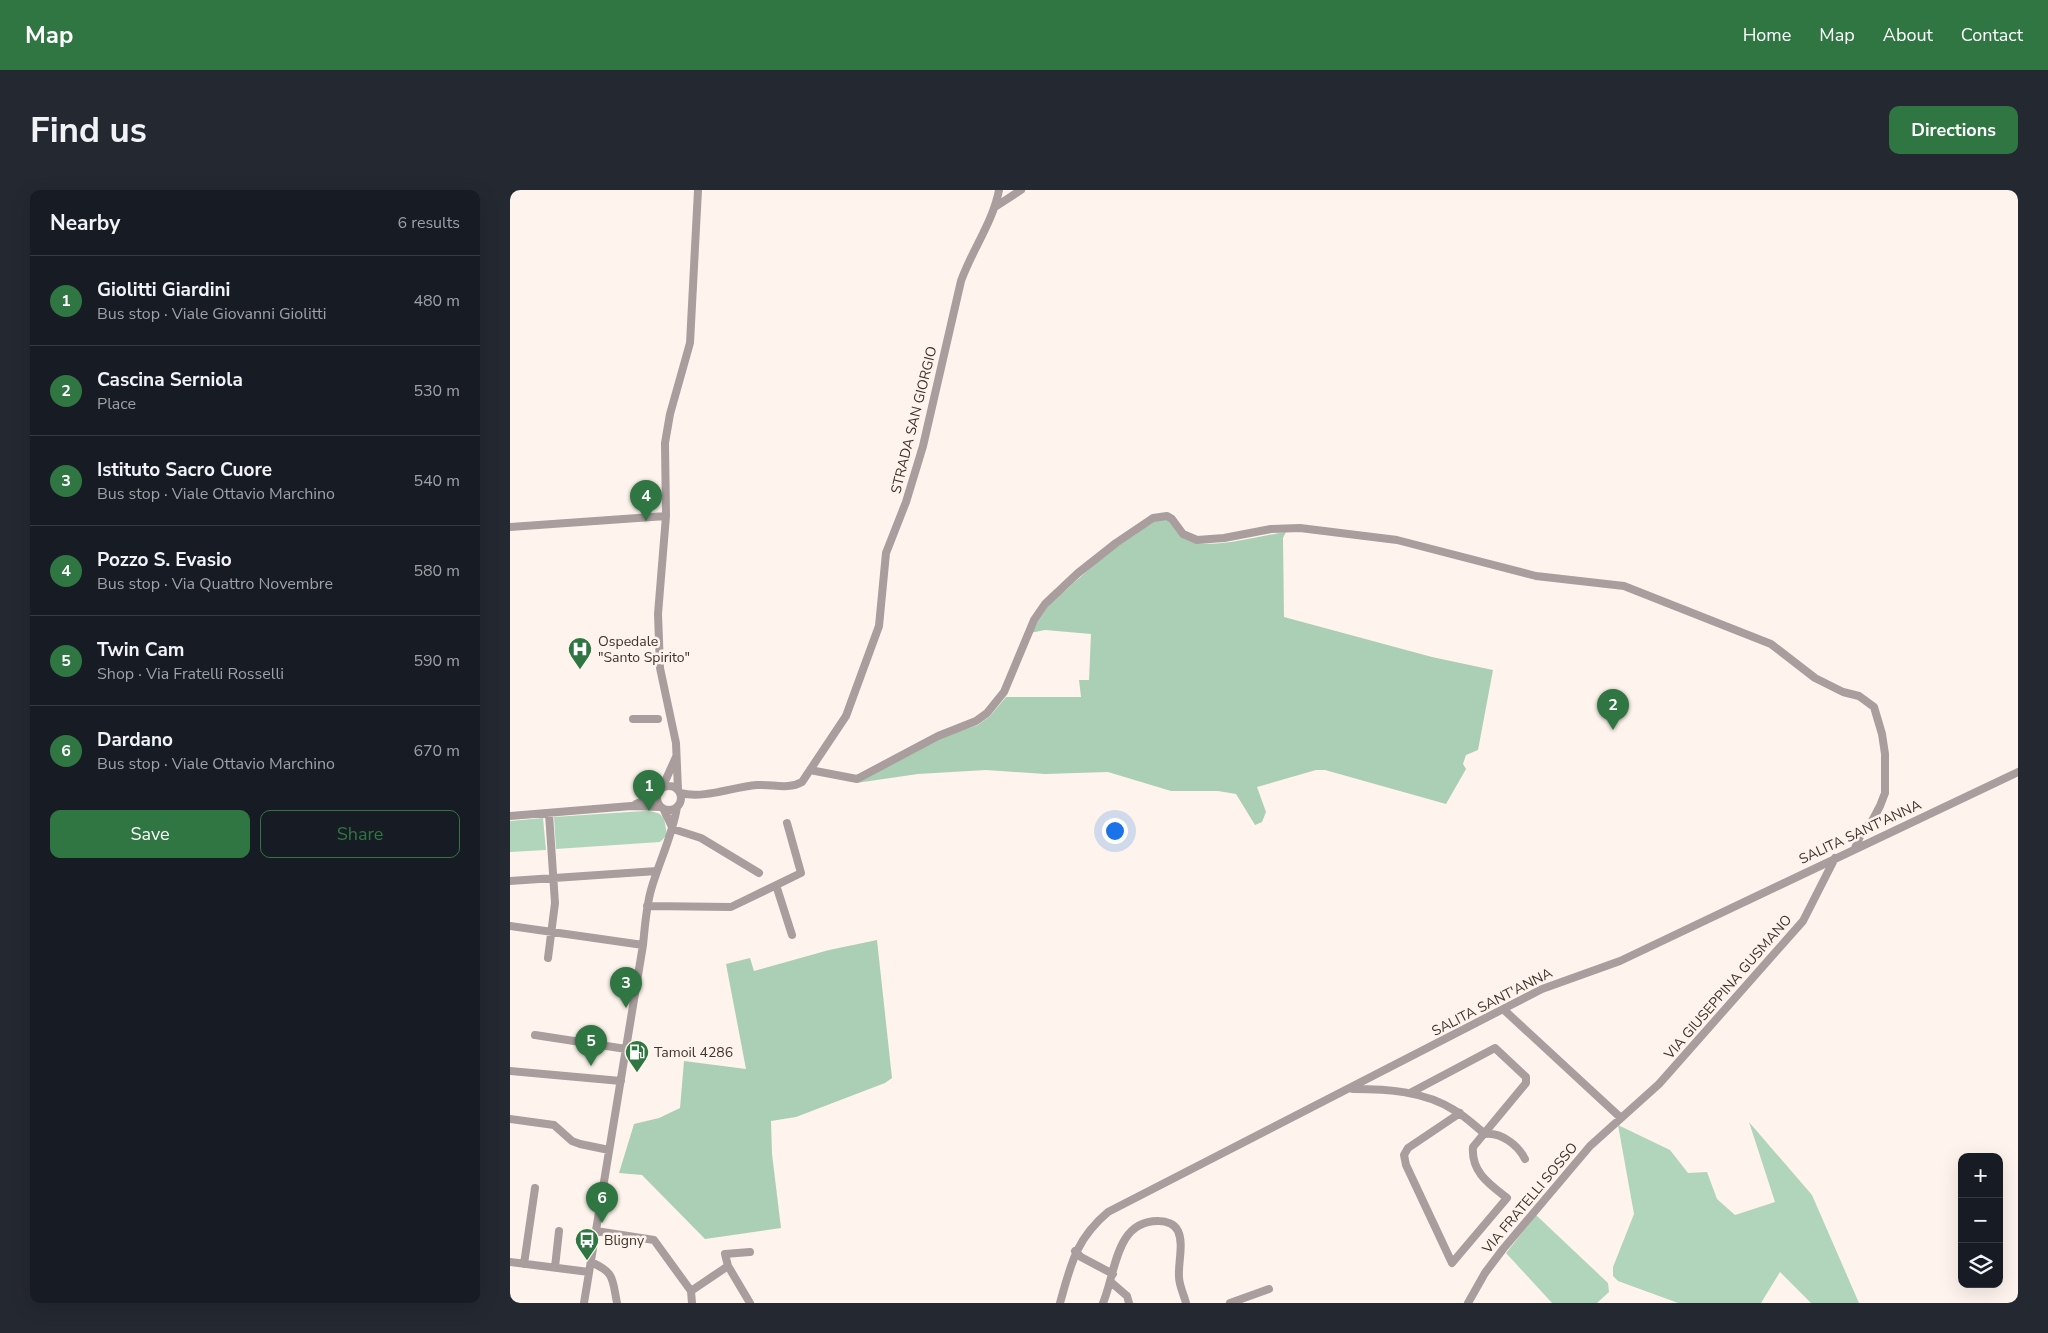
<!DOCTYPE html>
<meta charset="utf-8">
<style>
:root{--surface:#171b24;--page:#242831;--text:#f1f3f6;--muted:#9ea1a6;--line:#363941;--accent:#2f7642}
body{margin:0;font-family:"Nunito Sans",sans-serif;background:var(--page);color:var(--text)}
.controls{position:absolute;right:15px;bottom:15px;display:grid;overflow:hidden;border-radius:10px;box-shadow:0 5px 20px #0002}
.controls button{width:45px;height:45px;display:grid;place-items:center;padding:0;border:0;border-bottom:1px solid var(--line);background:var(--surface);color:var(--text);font:25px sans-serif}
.you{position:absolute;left:604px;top:640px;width:18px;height:18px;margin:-12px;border:4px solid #fff;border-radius:50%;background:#1a73e8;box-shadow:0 0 0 8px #1a73e833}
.badge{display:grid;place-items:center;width:32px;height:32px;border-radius:50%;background:var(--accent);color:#fff;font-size:16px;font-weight:700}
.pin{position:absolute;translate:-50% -41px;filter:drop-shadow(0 1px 2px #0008)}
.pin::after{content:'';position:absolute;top:26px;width:18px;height:15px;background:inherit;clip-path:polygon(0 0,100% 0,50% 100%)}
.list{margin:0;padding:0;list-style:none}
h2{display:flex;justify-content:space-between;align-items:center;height:65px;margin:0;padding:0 20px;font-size:21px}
h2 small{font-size:16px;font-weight:400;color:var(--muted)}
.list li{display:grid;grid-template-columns:32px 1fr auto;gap:15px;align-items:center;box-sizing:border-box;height:90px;padding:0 20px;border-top:1px solid var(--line)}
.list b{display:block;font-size:19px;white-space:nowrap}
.list p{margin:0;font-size:16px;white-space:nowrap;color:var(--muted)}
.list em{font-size:16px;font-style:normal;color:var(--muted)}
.actions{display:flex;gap:10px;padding:15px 20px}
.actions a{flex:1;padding:11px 0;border:1px solid var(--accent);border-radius:10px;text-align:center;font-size:18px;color:var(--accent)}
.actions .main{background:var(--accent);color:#fff}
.icon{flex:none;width:28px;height:28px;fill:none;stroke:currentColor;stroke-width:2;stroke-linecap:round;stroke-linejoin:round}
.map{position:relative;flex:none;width:1508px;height:1113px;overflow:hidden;border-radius:10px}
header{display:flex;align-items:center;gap:30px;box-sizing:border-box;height:70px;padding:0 25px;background:var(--accent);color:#fff}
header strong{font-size:24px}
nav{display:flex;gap:28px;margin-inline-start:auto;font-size:18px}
.intro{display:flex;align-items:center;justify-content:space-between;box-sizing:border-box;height:120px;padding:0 30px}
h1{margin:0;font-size:35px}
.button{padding:12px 22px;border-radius:10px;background:var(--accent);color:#fff;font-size:18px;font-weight:700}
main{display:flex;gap:30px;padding:0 30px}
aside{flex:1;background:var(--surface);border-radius:10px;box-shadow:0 5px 20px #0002}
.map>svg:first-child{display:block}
</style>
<header>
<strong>Map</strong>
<nav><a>Home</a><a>Map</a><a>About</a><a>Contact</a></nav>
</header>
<div class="intro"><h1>Find us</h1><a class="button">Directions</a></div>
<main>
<aside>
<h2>Nearby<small>6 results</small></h2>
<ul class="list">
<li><span class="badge">1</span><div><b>Giolitti Giardini</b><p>Bus stop · Viale Giovanni Giolitti</p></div><em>480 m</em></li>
<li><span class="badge">2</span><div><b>Cascina Serniola</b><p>Place</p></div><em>530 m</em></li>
<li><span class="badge">3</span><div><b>Istituto Sacro Cuore</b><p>Bus stop · Viale Ottavio Marchino</p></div><em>540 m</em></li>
<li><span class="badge">4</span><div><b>Pozzo S. Evasio</b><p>Bus stop · Via Quattro Novembre</p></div><em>580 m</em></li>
<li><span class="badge">5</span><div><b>Twin Cam</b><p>Shop · Via Fratelli Rosselli</p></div><em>590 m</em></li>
<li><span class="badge">6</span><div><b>Dardano</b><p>Bus stop · Viale Ottavio Marchino</p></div><em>670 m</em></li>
</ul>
<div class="actions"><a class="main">Save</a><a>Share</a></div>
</aside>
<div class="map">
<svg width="1508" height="1113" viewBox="0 0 1508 1113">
<rect width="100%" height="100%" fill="#fef4ed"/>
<path fill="#b1d5bb" d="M134,621C155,622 154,626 157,645L150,652L46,659L44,627Z
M33,628L36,660L0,662V631Z
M1239,932L1302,1005L1349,1113H1301L1270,1082L1251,1113H1168L1108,1091L1103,1086V1077L1124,1024L1108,935L1160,960L1178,983L1197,982L1207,1009L1225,1025L1265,1012Z
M1026,1025L1098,1093L1099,1102L1087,1113H1042L996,1063Z"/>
<path fill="#abcfb4" d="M658,329C663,336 669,345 676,349C697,362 751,345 776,342L773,348L774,427L922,467L983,480L968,560L956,565L953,574L956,579L936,614L815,580H806L747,597L756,622L752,632L745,635L726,604L708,601H661L598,582L535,584L476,580L408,584L346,593L430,548L468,535L480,526L496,507H571L569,490H579L581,444L535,440L520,443L539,415L595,365L645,331Z
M367,750L382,888L375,893L286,927L261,931L262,964L271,1038L195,1049L132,985L109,983L124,934L149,928L170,918L174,871L236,879L216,774L240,768L244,781L319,760Z"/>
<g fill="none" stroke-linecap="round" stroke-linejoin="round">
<path stroke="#aa9d9d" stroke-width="8" d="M485,17L511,0
M0,337L156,326
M123,529H148
M300,580L347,589L428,546L466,531L477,523L494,502L524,430L535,414L568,383L606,353L643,328L657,326L662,329L673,344L687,350L714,348L761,339L790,338L887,350L1026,386L1114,396L1261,454L1305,488L1333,502L1349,506L1364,517L1372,544L1375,564V603L1370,616L1362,631L1352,642L1345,658
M147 608a12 12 0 1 1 24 0a12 12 0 1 1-24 0Z
M152,598L166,567
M168,600L166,553L150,478L148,424L156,326L155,253L160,224L180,153L188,0
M170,603C195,609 222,597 247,595C263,594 278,600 292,592L336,526L369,436L376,363L396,312L413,256L451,91C462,60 483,32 489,0
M126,614L147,605
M154,620L163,639
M0,626L121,616L150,617
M163,639L191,648L249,683
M0,691L147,681
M266,695L282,745
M137,716L221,717L291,683L277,633
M0,736L133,755
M38,768L45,713L39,624
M993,819L1111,928
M25,845L116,859
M0,881L111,891
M843,899C877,899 914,901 944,920C955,926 965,936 975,944C991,942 1008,955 1015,969
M900,903L985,858L1016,887V893L963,957C961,982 979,994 997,1008L942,1073L896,975L894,965L898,958L950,923
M0,929L44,935L62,951L70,954L99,960
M86,1041L144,1050L181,1101L182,1113
M565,1061L571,1067L603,1084
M0,1072L79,1082
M81,1072C105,1083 102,1088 107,1113
M14,1074L25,998
M45,1077L49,1041
M602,1093L617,1106L619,1113
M181,1101L218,1076
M74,1113L133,755C135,736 136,718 141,700C149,672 162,647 167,617
M240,1113L218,1076L215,1064L240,1062
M550,1113C561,1074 566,1049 598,1022L1032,799L1110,771L1508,582
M593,1113C606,1083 605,1030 649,1031C656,1031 665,1034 668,1041C674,1054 668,1072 669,1087C669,1095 674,1105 676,1113
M720,1113L759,1099
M958,1113L975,1083L993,1059L1080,956L1149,894L1293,731L1325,668"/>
</g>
<defs>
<g id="hospital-pin" transform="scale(1.25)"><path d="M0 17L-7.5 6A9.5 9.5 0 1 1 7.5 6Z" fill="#2f7642" stroke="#fef4ed"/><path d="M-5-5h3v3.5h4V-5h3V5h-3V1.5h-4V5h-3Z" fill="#fff"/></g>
<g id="fuel-pin" transform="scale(1.25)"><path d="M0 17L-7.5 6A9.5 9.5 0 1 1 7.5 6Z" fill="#2f7642" stroke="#fef4ed"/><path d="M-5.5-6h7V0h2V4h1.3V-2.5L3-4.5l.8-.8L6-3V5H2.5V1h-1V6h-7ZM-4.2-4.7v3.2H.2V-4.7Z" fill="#fff"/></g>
<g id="bus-pin" transform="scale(1.25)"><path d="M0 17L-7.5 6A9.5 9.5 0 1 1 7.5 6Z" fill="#2f7642" stroke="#fef4ed"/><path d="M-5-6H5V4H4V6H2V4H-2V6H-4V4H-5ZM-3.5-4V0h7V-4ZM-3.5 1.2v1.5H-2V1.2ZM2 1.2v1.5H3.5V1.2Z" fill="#fff"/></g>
</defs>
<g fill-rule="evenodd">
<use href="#hospital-pin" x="70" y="459"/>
<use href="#fuel-pin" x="127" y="862"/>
<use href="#bus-pin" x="77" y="1050"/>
</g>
<g text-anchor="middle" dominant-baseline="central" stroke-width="5" stroke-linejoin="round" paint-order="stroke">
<g font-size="14" fill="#3c332d" stroke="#fef4ed">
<text transform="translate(404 230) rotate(-76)">STRADA SAN GIORGIO</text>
<text transform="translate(1350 642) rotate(-25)">SALITA SANT'ANNA</text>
<text transform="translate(1218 797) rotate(-49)">VIA GIUSEPPINA GUSMANO</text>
<text transform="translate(982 812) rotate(-27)">SALITA SANT'ANNA</text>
<text transform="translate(1020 1008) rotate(-50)">VIA FRATELLI SOSSO</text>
</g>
<g font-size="14" fill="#3c332d" stroke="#fef4ed" text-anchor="start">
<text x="88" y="451">Ospedale<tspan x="88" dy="16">"Santo Spirito"</tspan></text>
<text x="144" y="862">Tamoil 4286</text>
<text x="94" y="1050">Bligny</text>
</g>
</g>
</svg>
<div class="controls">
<button>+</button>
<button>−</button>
<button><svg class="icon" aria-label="layers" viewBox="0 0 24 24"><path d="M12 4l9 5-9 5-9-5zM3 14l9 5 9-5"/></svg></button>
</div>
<div class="you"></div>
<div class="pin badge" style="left:139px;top:621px">1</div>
<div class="pin badge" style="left:1103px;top:540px">2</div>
<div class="pin badge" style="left:116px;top:818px">3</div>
<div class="pin badge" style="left:136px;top:331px">4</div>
<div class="pin badge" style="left:81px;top:876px">5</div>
<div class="pin badge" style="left:92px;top:1033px">6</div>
</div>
</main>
